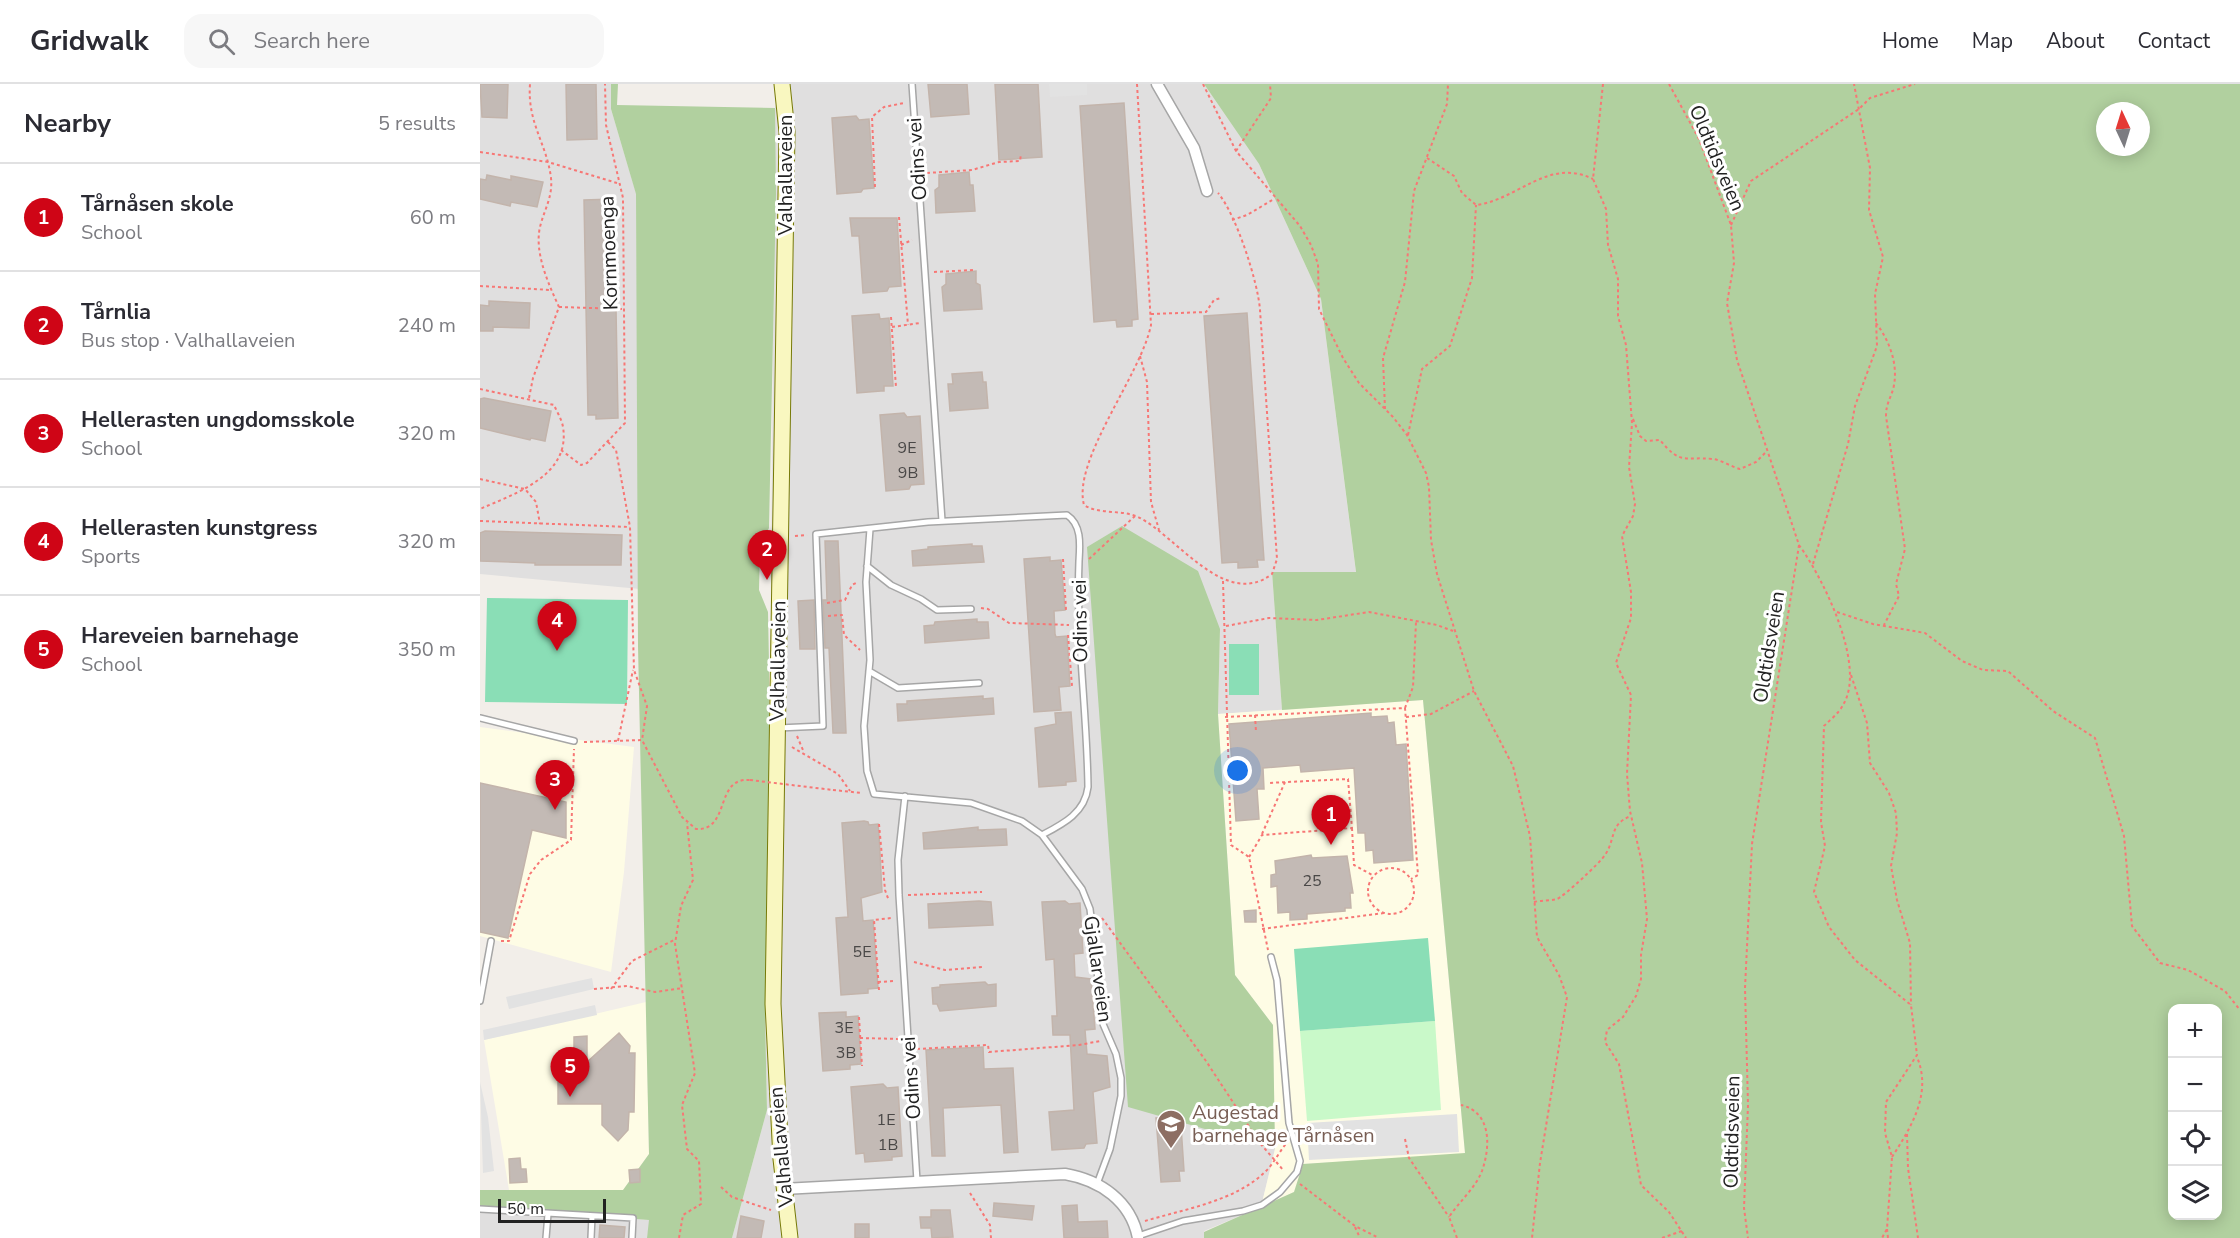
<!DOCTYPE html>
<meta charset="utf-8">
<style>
:root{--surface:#fff;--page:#f7f7f7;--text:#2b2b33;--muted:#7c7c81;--line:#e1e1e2;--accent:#cf0516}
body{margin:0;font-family:"Nunito Sans",sans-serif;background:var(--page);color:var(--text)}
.controls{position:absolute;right:18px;bottom:18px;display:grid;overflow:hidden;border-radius:12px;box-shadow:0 3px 15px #0003}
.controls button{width:54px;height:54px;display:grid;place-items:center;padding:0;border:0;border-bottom:2px solid var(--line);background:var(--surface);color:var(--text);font:30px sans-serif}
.compass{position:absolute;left:1616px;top:18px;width:54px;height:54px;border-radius:50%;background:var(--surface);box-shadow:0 3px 15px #0003;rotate:356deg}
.scale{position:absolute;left:18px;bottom:15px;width:108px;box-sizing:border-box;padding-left:6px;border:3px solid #222;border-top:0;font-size:16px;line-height:21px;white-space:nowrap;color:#222;-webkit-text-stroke:4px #fff;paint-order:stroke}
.you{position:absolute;left:758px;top:687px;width:21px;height:21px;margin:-15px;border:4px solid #fff;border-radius:50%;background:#1a73e8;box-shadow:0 0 0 9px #1a73e833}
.badge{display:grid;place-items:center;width:39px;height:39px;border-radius:50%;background:var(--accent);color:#fff;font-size:20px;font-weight:700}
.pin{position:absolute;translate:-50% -50px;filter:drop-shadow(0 2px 3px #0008)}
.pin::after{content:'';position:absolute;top:32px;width:21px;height:18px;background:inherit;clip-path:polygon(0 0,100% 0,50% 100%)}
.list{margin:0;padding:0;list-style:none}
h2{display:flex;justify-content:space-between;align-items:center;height:78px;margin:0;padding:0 24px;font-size:26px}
h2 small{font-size:20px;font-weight:400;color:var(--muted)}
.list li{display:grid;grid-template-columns:39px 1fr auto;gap:18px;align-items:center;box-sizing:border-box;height:108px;padding:0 24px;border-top:2px solid var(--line)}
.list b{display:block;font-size:22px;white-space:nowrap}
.list p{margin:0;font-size:20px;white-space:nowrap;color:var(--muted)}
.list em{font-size:20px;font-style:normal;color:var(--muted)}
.icon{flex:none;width:33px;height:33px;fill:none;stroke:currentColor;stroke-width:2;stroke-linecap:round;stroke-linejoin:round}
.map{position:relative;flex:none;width:1760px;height:1154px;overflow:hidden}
header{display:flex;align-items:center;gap:36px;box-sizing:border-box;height:84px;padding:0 30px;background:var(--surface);border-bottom:2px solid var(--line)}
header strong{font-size:28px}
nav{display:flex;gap:33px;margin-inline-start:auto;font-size:21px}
.search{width:420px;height:54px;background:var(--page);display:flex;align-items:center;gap:15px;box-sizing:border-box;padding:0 21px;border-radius:18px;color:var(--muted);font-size:22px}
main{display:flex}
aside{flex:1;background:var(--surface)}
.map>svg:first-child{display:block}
</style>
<header>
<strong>Gridwalk</strong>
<div class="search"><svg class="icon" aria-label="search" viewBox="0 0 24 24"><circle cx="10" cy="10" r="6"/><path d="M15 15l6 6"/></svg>Search here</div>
<nav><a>Home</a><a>Map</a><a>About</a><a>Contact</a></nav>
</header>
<main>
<aside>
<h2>Nearby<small>5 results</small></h2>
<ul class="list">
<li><span class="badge">1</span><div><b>Tårnåsen skole</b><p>School</p></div><em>60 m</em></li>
<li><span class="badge">2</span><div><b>Tårnlia</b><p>Bus stop · Valhallaveien</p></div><em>240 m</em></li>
<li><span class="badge">3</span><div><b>Hellerasten ungdomsskole</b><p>School</p></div><em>320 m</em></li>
<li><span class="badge">4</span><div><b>Hellerasten kunstgress</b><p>Sports</p></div><em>320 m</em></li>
<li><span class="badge">5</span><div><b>Hareveien barnehage</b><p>School</p></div><em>350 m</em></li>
</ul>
</aside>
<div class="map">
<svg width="1760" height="1154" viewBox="0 0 1760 1154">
<rect width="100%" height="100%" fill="#f2eee9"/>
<path fill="#e0dfdf" d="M0,0H131V25L156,109L160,505L0,490Z
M305,0H724L779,80L841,215L876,489L792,488L802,626L738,630L740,545L648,1022L795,1065L781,1123L724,1147V1154H252L287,1026L285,930L289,755L295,23Z
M0,1123L170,1136L167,1154H0Z"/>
<path fill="#fefce5" d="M943,616L985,1070L823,1080L814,1108L781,1123L795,1065L793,941L755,891L738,630Z
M0,643L154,663L144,788L131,888L0,852Z
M166,918L169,1070L143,1106H29L4,956Z"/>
<path fill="#b1d09f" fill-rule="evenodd" d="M131,0H138L137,21L295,24L296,110L289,444L280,461L279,506L288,528L289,580V755L285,930L287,1026L252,1154H167L169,1136L0,1123V1106H143L169,1070L158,562L156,110L131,25Z
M724,0H1760V1154H724V1148L814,1108L823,1080L985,1069L943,616L802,626L792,488H876L841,215L779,80ZM1625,27H1661V63H1625ZM1692,924H1738V1132H1692Z
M642,442L718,487L740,545L738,630L755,891L793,941L795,1065L648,1023L607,463Z"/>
<path fill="#c9f9c9" d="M955,937L961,1026L827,1037L820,947Z"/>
<path fill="#8adeb6" d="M7,514L148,516L147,620L5,618Z
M749,560H779V611H749Z
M948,854L955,937L820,947L814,865Z"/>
<path fill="#e2e2e2" d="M569,0H607V11L570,13Z
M112,894L114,905L29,925L26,913Z
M115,921L117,931L4,956L3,946Z
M0,998L8,1033L14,1087L3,1089Z
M977,1030L979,1068L829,1076L827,1039Z"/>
<path fill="#c3bab5" stroke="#c3b4ab" stroke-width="1.5" d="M0,0H28L27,34L2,33Z
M86,0H116L117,55L87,56Z
M448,0H487L489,30L451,33Z
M515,0H558L562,73L519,76Z
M644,19L658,235L652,236V242L637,243L636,236L614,238L600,22Z
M376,32L379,36L389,35L394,104L383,105L381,108L357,110L352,34Z
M489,88L490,101H493L495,127L456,129L455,106L459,103V91Z
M7,91L31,96V92L63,98L57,123L31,118L30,122L0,115V95L6,96Z
M134,115L138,334L116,335V331H108L104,116Z
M370,134H417L421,202L409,203L407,207L383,209L379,152H372Z
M496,187V199L500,201L502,225L464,227L462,203L466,200V190Z
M9,217L50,219L49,244L13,243V247H0V221L9,222Z
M767,229L784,476H777L778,483L758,484V478L742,479L724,232Z
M399,230L400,235L409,234L413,302H404V307H401L377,309L372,232Z
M502,288L503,298H506L508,324L470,327L468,300H473L472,290Z
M4,314L71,327L65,357L51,354L50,356L0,344V315Z
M424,329L427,333L440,332L444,400L431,401L429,405L406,407L400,331Z
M5,447L142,451L141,481H55V479L0,477V449Z
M345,457H358L366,649H353L349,564H345L343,516H347Z
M492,460V462H502L504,478L433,482L432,467L448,465V463Z
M570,473V477L581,476L585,526L574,527L575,550L576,553L587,552L590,602L579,603L581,626L554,628L544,475Z
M334,516L335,565H320L318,517Z
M497,535V538H508L509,554L445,559L444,542L454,541L455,538Z
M503,612V615L513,614L514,630L418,637L417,620H427V617Z
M591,628L596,697L586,698V701L559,703L555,644L576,640L575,629Z
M891,629V633L907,632L908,639L914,638L916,661L926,660L933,776L894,779L893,766L886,767L885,749H878L874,684L821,688L820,681L783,684L784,705H777L779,735L756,737L749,640Z
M0,699L86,718V754L52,746L28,854L0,848Z
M384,737L388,738L389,741L398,740L399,751L402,808L381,814L383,837L393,836L398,904L388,905V909L361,911L356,834L368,833L362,739Z
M498,743V746L526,745L527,761L444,765L443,749Z
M831,771L832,774L867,772L873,809H870L871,824H865V827L827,830V835L810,836V828L798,829L797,802L791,803V791L796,790L795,777Z
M499,817L511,818L513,841L449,844L448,820Z
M585,817L589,820L600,819L603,869L594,870L595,893L611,895L615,945L605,946L607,970L627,972L630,1003L613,1008L617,1059L606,1060L604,1064L572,1066L569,1028L594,1026L590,951H573L572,932H577L574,875L566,876L562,818Z
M776,826V838H765L764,827Z
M505,898L508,901L516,900V922L460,927L457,920H453L452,904L460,903V901Z
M366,928V933L378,932L381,980L370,981V985L343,987L339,929Z
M139,949L150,962L149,969H155L154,1028H149L148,1046L138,1057L122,1041V1020H78V978H94V953L107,952V978Z
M503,963L504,985L533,984L538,1068L524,1069L521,1021L463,1024L465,1072H452L446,966Z
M403,1000L407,1004L418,1003L422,1072L412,1073V1076L385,1078L384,1069L376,1070L371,1003Z
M696,1033V1043L701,1042L704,1087H699L700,1097L681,1098L676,1034Z
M40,1074L41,1085H46L47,1098L30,1099L29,1075Z
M160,1085V1098L150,1099L149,1086Z
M514,1119L554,1122L552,1136L513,1132Z
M597,1121L598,1138L627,1137L628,1154H584L582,1122Z
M451,1126H470L473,1153L452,1154L451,1144H441L440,1133H451Z
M261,1132L284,1137L281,1154H257Z
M375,1140H389V1154H375Z
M120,1141L145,1143L144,1154H119Z"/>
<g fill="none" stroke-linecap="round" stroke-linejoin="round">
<g stroke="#a6a6a6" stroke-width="8">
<path id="lane" d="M432,0L462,437
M390,445L386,498L390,576L384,642L387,687L394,710L491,719L542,737L562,751L602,805L610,825L623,940L636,970L641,994V1012L630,1065L617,1100
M387,482L411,501L441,515L457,526L491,525
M389,587L418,604L499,599
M0,634L94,657
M298,644L343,642L336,450L448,438L587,431C602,441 600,461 599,477C596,553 607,627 608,703C605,729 583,740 562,751
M425,712L418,776L419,811L437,1097
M0,917L11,857
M0,1125L153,1134L152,1154
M658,1152L703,1137L763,1127L782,1121L800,1108L817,1088L820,1077L809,1039L797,896L791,873
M66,1154L68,1130
M111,1154L112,1132"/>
</g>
<g stroke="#a6a6a6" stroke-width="13">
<path id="street" d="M677,0L714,64L727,107
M303,1105L585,1090C620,1096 651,1117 658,1154"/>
</g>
<g stroke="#777a08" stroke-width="17">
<path id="secondary" d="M302,0L307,48L293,920L301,1075L310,1154"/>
</g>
<path stroke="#f77775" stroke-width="2" stroke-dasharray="3 3" stroke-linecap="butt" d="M657,0L671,241C661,291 592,376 604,421C620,431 640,425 658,433C697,452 745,526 792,490L797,475L780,226C778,198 756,130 738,109
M723,0L756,67L820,142L831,161L838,180L839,225L863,274L879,299L913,333L927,351L946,389L949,403L951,456L957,490L994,607L1033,682L1050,752L1057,853L1079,891L1087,913L1060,1079L1052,1154
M1123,0L1113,95L1126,125L1128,161L1138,195V232L1146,261L1152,339L1149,383L1155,420L1153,432L1142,452L1151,508V534L1136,579L1151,611L1147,690L1150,727L1162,779L1167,835L1161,871V895L1156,912L1143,933L1127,946L1125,958L1139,980L1161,1101L1189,1128L1206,1154
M1189,0L1219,55L1251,141L1254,179L1247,219L1257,276L1319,461L1272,760L1265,904L1268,1021L1264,1124L1268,1154
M756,67L791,14L790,0
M0,68L68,78L137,99
M947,74L974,92L982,109L996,121C1038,116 1068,73 1113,95
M447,89L492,86L519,78L540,77L541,70
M395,103L392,33L404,23L424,19
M419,133L428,241
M752,136L767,131L794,115
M1251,141L1271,97L1379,25L1390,14L1435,0
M421,161L432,156
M454,188L494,186
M0,202L71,206
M79,223L145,225
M671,230L726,228L734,216L741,214
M411,233L416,303
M1396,239C1409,256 1418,279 1414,301C1412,313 1406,318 1406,332L1425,465L1416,500L1419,512L1404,541
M412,243L440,239
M660,272L667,298L671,418L679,446
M0,305L74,321C77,328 82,336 83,343C91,392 34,410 0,425
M49,314L53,294L79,223C69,201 54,169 60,143C64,126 73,113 71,94C67,60 47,39 50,0
M905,325L903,274L925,198L934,107L967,20L968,0
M1153,335L1160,352L1166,357L1180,356C1201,382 1205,372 1233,375C1241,376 1252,383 1260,385L1276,378L1287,367
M928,351L942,285L970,262L992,194L996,121
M128,358L136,366L150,443L154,586L167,622L162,656
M81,366L101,381L107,379L145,339L143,114L126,41L125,0
M0,395L45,405L56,418L60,440
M0,437L150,443
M315,452L327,451
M1319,461C1343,494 1387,582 1363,621C1359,629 1350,636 1344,642L1341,738L1345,762L1334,808L1349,843L1375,876L1431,921L1437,971L1406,1018L1405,1049L1412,1073L1407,1145L1402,1154
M583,475L586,526
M609,475L655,432
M1333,480L1368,360L1375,322L1397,262L1395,210L1403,173L1389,126L1390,84L1374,0
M743,497L751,761L769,773L788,866
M347,519L365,516L372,501L376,499
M501,524L508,525L529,539L589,541
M1357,528L1393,540L1445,549L1482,577L1503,586L1528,587L1573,627L1615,654L1644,752L1652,842L1680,879L1708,886L1745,907L1760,926
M348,532L362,531L364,551L380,566
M746,542L789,534L837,536L889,528L957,541L973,547
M588,551L592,602
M1371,591L1387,639L1390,679L1409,709L1416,729L1417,749L1411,782L1417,816L1430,859L1431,921
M925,624L933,603L936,538
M775,631L776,648
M745,633L925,624L938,791L931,795
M926,633L951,630L994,607
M317,652L323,666
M138,657L153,586
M104,658L162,656L202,733L216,745C251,747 234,693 270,696
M312,663L358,690L370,707
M353,706L382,709
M399,740L405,806L409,817
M872,744L874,781L894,792
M782,750L805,698
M769,773L782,751L872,744L868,695L788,699
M888 807a23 23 0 1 1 46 0a23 23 0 1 1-46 0Z
M428,811L502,808
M1054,818C1062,816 1070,817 1077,815C1082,814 1121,778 1125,771C1136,755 1129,740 1151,732
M622,834L726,977L779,1058L804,1087
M782,845L904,829
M21,857H29L50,790L61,776L91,756L94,665
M434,878L465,886L503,883
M398,898L415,897
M114,905L147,902L175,908L203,904
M131,905L152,877L196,855
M399,906L394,836L411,834
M379,933L382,982
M380,954L420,955
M437,965L508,961L509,968L599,961L620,957
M1427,1050L1428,1084L1438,1154
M925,1055L929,1074L969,1133
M1412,1073C1432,1042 1452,1009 1437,973
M820,1100L875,1142L899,1154
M241,1103L252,1113L291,1126
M490,1109L510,1141L511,1154
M665,1137C705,1125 756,1117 786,1087C794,1079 799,1068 806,1060
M875,1143L880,1154
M1407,1145L1408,1154
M199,1154L203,1131L221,1120L219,1077L207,1065L202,1021L215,989L195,860L201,822L213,796L207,739
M977,1154L969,1133C979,1118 996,1103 1002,1087C1011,1061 1011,1028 981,1021
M1182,1154L1202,1147"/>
<use href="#lane" stroke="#fff" stroke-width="5"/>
<use href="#street" stroke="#fff" stroke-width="10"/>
<use href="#secondary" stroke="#f9f7c0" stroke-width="15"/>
<path stroke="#f77775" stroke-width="2" stroke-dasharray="3 3" stroke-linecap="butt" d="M270,696L353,706"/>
</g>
<defs>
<g id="school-pin" transform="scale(1.5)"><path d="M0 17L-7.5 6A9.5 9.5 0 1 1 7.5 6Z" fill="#8d6e63" stroke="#fff"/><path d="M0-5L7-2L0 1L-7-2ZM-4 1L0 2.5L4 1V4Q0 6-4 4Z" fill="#fff"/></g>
</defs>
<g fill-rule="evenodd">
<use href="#school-pin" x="691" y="1040"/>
</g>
<g text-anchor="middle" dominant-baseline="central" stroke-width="6" stroke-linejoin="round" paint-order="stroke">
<g font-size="16" fill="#4a4847">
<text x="427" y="364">9E</text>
<text x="428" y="389">9B</text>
<text x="832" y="797">25</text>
<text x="382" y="868">5E</text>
<text x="364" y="944">3E</text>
<text x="366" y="969">3B</text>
<text x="406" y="1036">1E</text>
<text x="408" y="1061">1B</text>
</g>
<g font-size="20" fill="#222" stroke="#fff">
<text transform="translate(1237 74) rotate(67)">Oldtidsveien</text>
<text transform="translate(437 75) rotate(-94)">Odins vei</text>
<text transform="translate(305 91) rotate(-90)">Valhallaveien</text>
<text transform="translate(129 169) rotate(-92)">Kornmoenga</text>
<text transform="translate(600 537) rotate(-91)">Odins vei</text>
<text transform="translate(1289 563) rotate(-81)">Oldtidsveien</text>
<text transform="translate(298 577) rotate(-89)">Valhallaveien</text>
<text transform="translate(618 885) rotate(82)">Gjallarveien</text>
<text transform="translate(431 994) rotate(-94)">Odins vei</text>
<text transform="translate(1252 1048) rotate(-89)">Oldtidsveien</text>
<text transform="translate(301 1063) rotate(-95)">Valhallaveien</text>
</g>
<g font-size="20" fill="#785e54" stroke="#fff" text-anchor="start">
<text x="712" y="1028">Augestad<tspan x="712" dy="23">barnehage Tårnåsen</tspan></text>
</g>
</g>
</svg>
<div class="controls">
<button>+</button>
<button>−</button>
<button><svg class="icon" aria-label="locate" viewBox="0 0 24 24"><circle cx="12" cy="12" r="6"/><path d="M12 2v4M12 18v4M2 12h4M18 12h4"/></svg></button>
<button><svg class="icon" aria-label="layers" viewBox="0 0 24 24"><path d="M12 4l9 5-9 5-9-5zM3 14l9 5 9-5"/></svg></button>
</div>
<svg class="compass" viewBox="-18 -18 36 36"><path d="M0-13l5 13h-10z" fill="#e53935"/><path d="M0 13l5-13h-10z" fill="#7c7c81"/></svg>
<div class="scale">50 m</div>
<div class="you"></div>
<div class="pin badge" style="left:851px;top:761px">1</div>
<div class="pin badge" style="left:287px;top:496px">2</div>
<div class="pin badge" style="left:75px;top:726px">3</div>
<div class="pin badge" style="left:77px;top:567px">4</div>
<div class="pin badge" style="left:90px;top:1013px">5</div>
</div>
</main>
